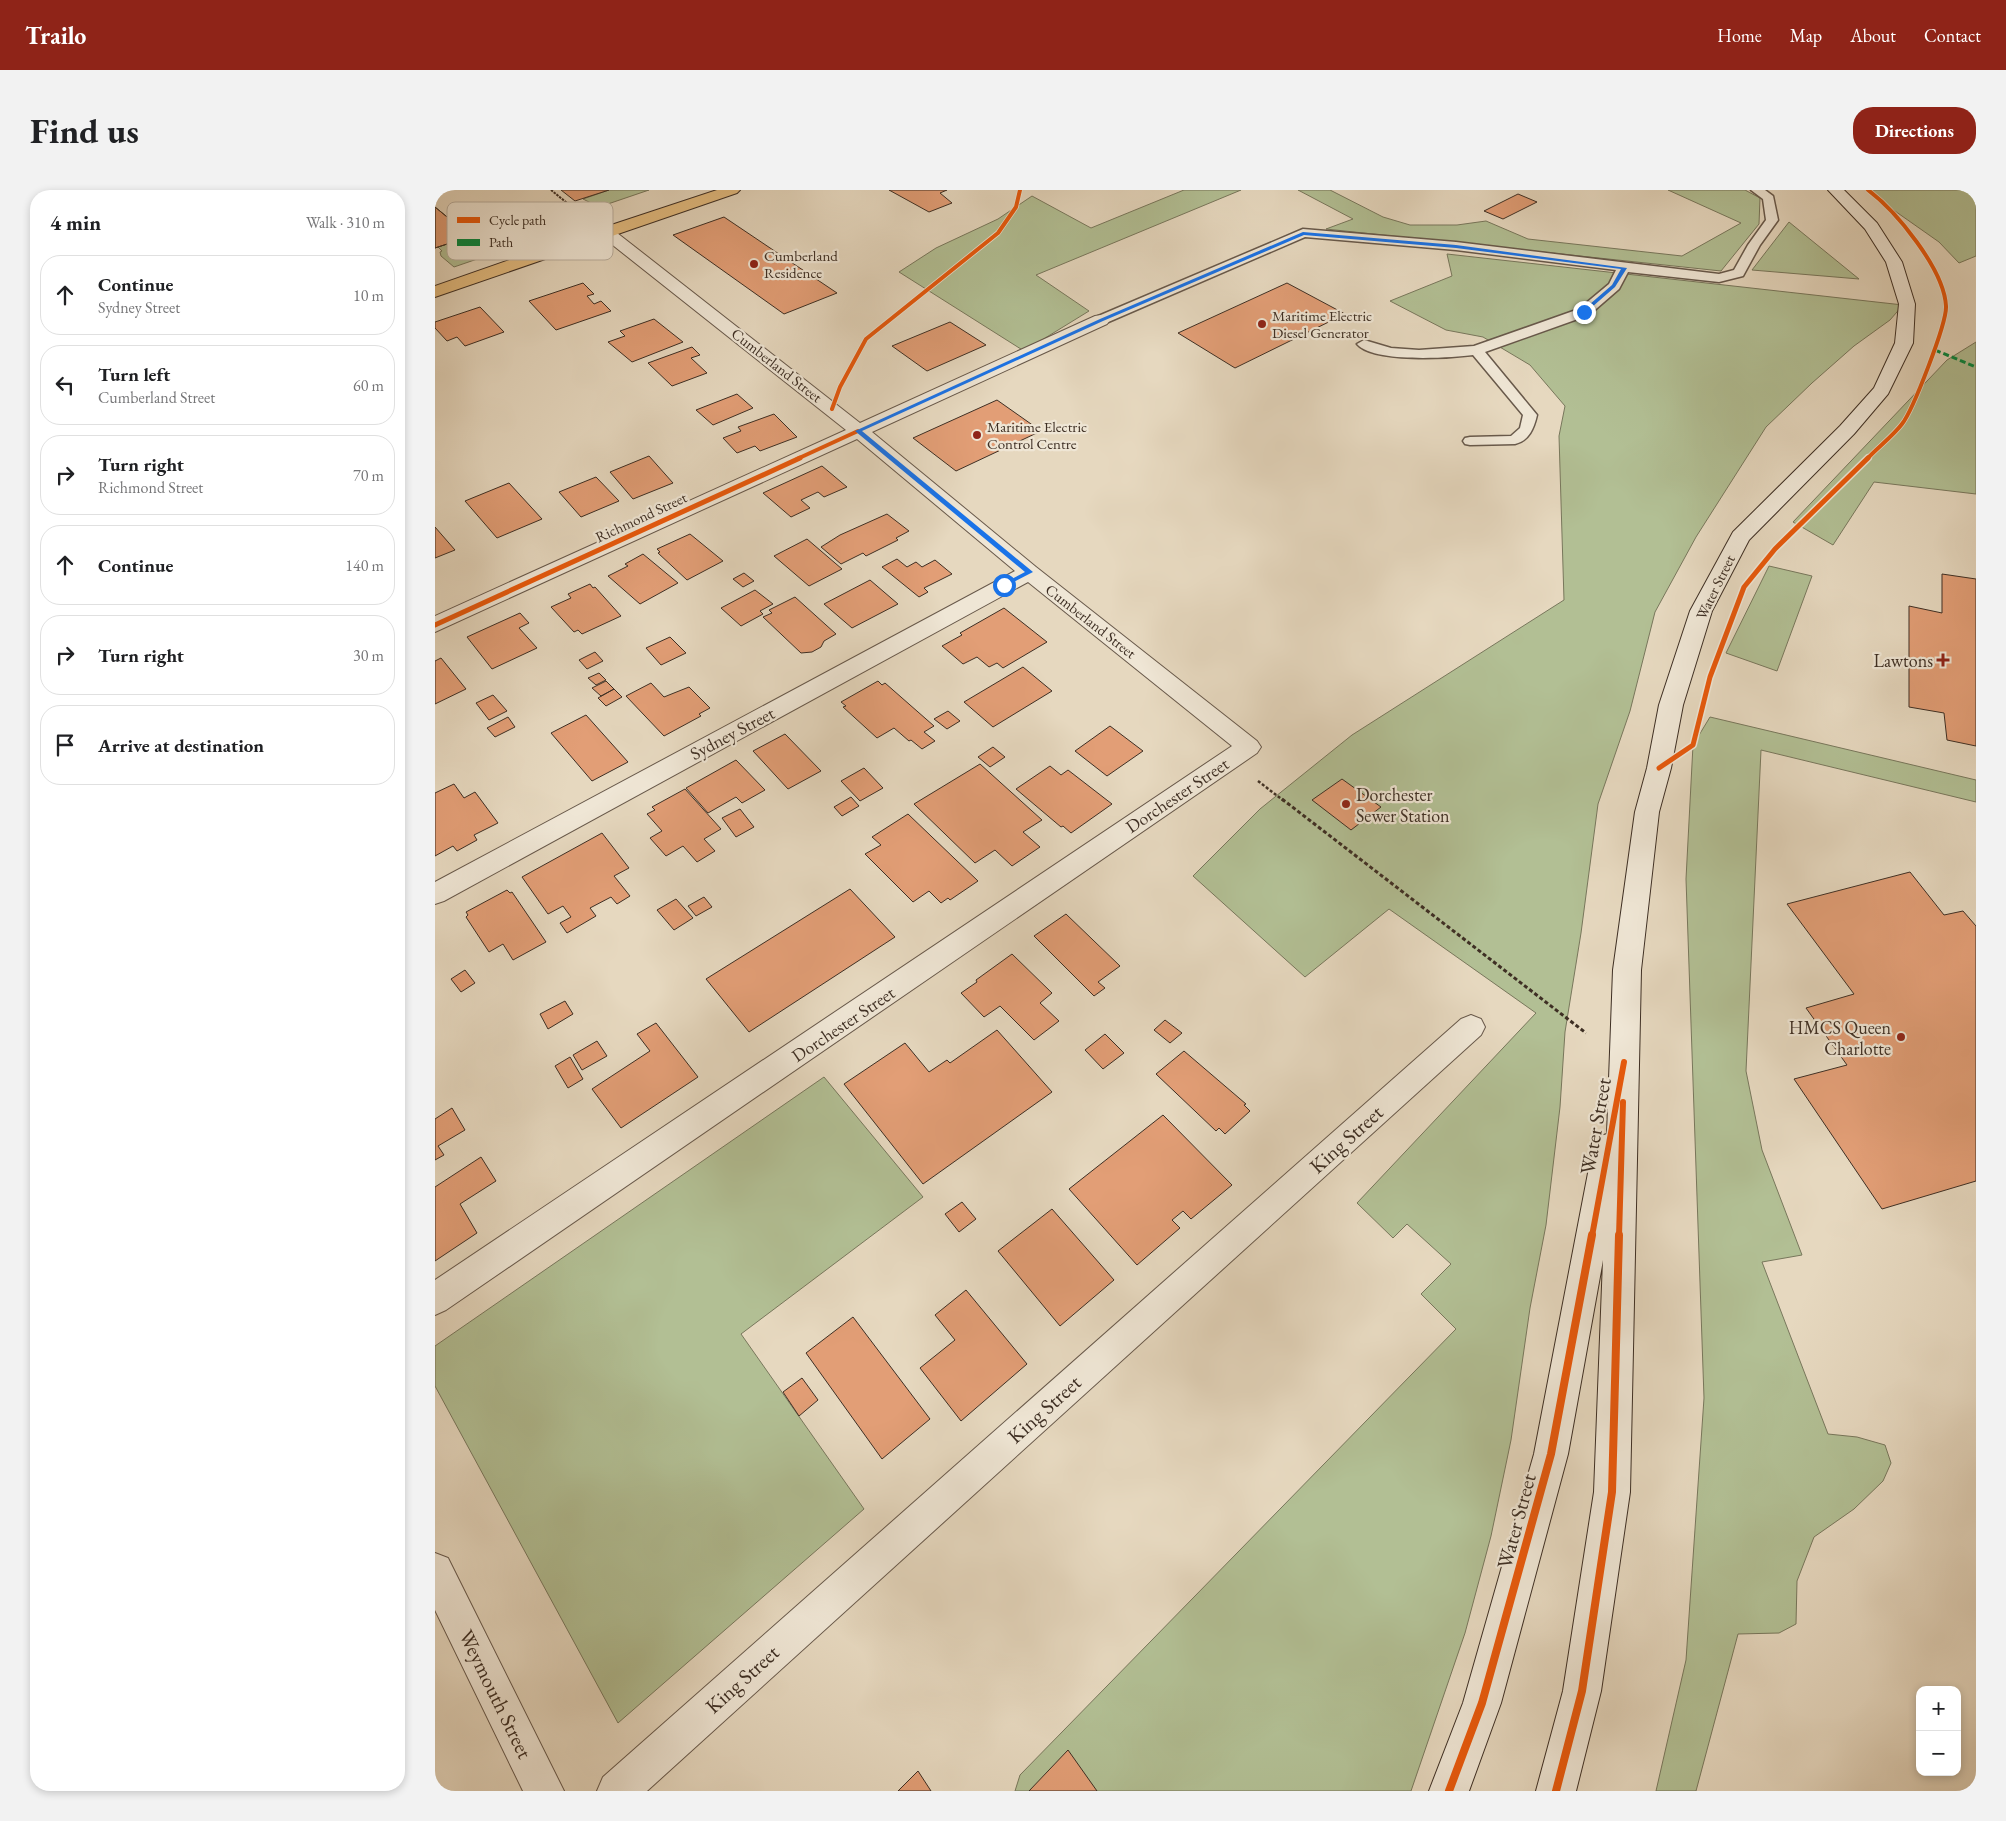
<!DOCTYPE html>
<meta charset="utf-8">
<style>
:root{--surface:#fff;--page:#f2f2f2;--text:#202124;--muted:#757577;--line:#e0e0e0;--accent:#8f2418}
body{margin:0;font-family:"EB Garamond",serif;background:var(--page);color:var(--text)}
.controls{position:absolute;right:15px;bottom:15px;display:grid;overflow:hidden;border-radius:10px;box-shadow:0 2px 8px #0003}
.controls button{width:45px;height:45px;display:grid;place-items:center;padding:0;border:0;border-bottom:1px solid var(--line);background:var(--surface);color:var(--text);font:25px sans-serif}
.stop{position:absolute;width:15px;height:15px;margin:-11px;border:4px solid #1a73e8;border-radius:50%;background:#fff}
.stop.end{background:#1a73e8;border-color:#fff;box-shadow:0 1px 5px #0008}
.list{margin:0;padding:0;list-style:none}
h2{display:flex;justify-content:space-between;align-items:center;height:65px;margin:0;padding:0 20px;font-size:21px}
h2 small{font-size:16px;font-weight:400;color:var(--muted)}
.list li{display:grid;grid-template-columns:32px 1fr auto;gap:15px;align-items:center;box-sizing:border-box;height:80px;margin:0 10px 10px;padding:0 10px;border:1px solid var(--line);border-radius:20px}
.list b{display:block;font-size:19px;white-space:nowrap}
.list p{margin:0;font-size:16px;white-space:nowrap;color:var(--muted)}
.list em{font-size:16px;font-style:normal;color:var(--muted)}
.icon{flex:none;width:28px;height:28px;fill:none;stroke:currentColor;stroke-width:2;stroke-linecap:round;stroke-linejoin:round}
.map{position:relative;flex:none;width:1541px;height:1601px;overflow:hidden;border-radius:20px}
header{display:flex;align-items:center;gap:30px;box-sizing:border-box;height:70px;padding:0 25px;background:var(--accent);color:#fff}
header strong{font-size:24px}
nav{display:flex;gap:28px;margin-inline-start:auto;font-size:18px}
.intro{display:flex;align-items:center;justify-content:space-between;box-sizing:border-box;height:120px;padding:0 30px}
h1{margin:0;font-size:35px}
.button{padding:12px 22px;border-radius:20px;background:var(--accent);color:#fff;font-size:18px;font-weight:700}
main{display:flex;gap:30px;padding:0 30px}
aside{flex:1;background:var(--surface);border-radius:20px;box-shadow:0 2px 8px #0003}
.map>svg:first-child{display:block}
</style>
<header>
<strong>Trailo</strong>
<nav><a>Home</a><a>Map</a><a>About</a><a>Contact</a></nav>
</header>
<div class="intro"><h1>Find us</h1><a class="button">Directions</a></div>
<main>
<aside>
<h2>4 min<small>Walk · 310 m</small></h2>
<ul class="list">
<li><svg class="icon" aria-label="ahead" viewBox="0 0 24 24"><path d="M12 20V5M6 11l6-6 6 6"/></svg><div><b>Continue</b><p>Sydney Street</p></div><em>10 m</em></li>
<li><svg class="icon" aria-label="left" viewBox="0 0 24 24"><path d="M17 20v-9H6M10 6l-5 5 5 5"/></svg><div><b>Turn left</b><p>Cumberland Street</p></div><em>60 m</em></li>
<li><svg class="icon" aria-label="right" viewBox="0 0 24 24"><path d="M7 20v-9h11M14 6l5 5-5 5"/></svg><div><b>Turn right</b><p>Richmond Street</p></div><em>70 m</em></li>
<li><svg class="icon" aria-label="ahead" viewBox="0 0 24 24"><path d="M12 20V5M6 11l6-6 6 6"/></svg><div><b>Continue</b></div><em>140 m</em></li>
<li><svg class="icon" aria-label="right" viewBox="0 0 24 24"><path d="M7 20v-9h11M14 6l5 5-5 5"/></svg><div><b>Turn right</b></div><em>30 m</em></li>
<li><svg class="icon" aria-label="arrive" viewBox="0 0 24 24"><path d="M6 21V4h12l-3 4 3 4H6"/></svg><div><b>Arrive at destination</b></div></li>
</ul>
</aside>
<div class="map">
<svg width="1541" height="1601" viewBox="0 0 1541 1601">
<rect width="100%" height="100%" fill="#e6d8bf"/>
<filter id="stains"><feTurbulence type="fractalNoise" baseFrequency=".004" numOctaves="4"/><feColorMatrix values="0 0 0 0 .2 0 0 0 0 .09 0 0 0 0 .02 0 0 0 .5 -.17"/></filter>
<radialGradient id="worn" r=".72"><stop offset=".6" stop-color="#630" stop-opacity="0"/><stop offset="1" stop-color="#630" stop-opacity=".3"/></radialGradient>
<path fill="#b2bf94" stroke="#78775c" d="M174,0H214L164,17L148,9Z
M749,0H806L601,85L654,121L589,161L464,82L501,58L563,29L597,6L656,38Z
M863,0H895L948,27L975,35H1022L1051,31L1093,49L1247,66L1306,33L1233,0H1310L1325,8L1324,34L1286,81L891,39L918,29Z
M1430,0H1541V66L1524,73L1504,52Z
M83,20L115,44L19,77L6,66L5,62L7,61L3,57L75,33L67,25Z
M1354,32L1424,89L1317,80Z
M1012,64L1468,115L1455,130L1419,156L1377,193L1331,237L1261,347L1220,422L1195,521L1163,614L1146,743L1130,842L1125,917L1111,1035L1095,1118L1076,1250L1056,1346L1030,1443L976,1601H580L585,1585L1021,1139L986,1104L1016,1074L972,1034L958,1048L922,1013L1101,823L954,719L870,787L758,686L825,619L917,545L1129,410L1124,246L1130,216L1095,175L1048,147L1011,140L955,111L1017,86Z
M1541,152V304L1439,292L1398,355L1358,332L1512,170Z
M1334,376L1377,386L1342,481L1291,463Z
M1275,527L1541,590V612L1326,560L1311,881L1327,960L1367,1065L1327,1072L1393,1244L1422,1247L1450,1255L1456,1273L1448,1291L1419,1319L1379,1347L1362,1391L1361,1434L1344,1443L1303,1444L1261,1601H1221L1251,1470L1269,1208L1251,689L1258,555Z
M389,887L488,1007L306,1144L429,1319L183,1533L0,1196V1156Z"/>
<path fill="#e29e76" stroke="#3e2f24" d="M126,0H174L140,11Z
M454,0H512L505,3L517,13L494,22Z
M1083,4L1102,12L1068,29L1049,21Z
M0,17L17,31L57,17L76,33L0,58Z
M0,17L17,31L57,17L76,33L0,58Z
M289,27L402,103L349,124L238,45Z
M148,93L159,104L152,106L159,114L166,111L176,121L121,140L94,111Z
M852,93L910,124L800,178L743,143Z
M45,117L69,142L30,156L22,147L12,151L0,138V132Z
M219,129L248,152L197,172L173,152L190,146L185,141Z
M515,132L551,155L492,181L457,156Z
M257,157L265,165L256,168L272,183L237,196L213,173Z
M302,204L318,218L278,235L261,220Z
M562,210L606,241L521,281L478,248Z
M339,224L362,247L325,261L320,256L302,263L288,248L306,241L303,237Z
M214,266L238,293L198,309L175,282Z
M387,276L412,297L389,307L383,302L366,310L375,318L356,327L328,303Z
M161,287L184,311L146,327L124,302Z
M74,293L107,329L62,348L30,311Z
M452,324L474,341L461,348L463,350L431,366L428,363L406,374L386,357L405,345Z
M0,337L20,360L0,368Z
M255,344L288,371L252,390L223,363L225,362L222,359Z
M372,349L407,379L374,396L339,366Z
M208,364L243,393L205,414L173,386L193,376L190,374Z
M462,369L472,377L481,372L487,377L500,370L517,384L489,398L493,402L484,407L447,377Z
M309,383L319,391L308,397L298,389Z
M1507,384L1541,389V556L1512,550L1509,523L1474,517V416L1507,423Z
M435,390L463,414L417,438L389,414Z
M155,394L158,398L160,397L186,426L147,444L143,440L139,442L116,417L136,408L133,404Z
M320,400L338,414L325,421L328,424L306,436L286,418Z
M360,407L401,444L389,451L386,457L377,462L366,463L328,427L337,423L334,420Z
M569,418L612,452L568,478L562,473L554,477L542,467L528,474L507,456L527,445L525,443Z
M85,423L94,433L84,438L102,458L57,479L32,447Z
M235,447L251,463L226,475L211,458Z
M160,462L168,471L152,479L144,470Z
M6,468L31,499L0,514V471Z
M588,477L617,501L558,537L529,512Z
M164,483L171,490L161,495L153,488Z
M171,491L179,499L166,506L157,498Z
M443,491L447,495L450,493L499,536L489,542L500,551L487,559L476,550L474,551L459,538L442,548L408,517L411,516L406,512Z
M216,493L229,507L254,497L275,518L264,524L266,526L229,546L191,506Z
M179,499L187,507L171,516L163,508Z
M58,505L72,521L54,530L41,513Z
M513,521L525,531L512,539L499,529Z
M151,525L193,572L157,591L116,543Z
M73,527L80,537L60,547L52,538Z
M675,536L708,561L672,586L640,561Z
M350,544L386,581L353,599L318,561Z
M558,557L570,567L555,577L543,567Z
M301,570L330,600L307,613L301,607L273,623L251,598Z
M545,574L607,630L588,642L605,657L577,676L560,660L540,673L479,614Z
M615,576L626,585L633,580L677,614L636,643L628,636L626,637L581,599Z
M429,578L448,598L425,611L406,591Z
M907,589L946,617L916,640L877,610Z
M19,594L29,608L40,602L63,633L39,645L42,650L22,661L18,656L0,666V603Z
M250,599L286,639L269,649L280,661L262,672L248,656L231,666L215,648L227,641L212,624L220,620L217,617Z
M416,607L424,616L407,626L399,617Z
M305,619L319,637L301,647L287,628Z
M473,624L543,691L515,710L513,708L506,713L494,701L478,712L430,664L446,655L437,647Z
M167,643L194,678L179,686L195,706L182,714L176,707L155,718L161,726L132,743L125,733L136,727L128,716L113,724L87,687Z
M1475,682L1509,725L1528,721L1541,736V991L1447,1019L1359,889L1412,875L1371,818L1419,804L1352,714Z
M415,699L460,747L314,842L271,789Z
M72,700L75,703L77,702L111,752L78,770L68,754L54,762L31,727L33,725L31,722Z
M269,707L277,717L261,726L253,716Z
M241,709L258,728L239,740L222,720Z
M631,724L685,776L663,792L670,798L659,806L599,746Z
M577,764L617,803L605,813L624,831L599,850L565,816L549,827L526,803L542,792L541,790Z
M30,780L40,793L26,802L16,789Z
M130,811L138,824L113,839L105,824Z
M730,830L747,843L735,853L719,840Z
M221,833L263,887L186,938L157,899L215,861L202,844Z
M562,840L617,902L488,994L409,894L470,853L494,882L512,870L515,873Z
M670,844L689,863L668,879L650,860Z
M162,851L172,866L147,880L138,865Z
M749,861L811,914L809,915L815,921L790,944L784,938L781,941L721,884Z
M135,867L148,889L133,898L120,876Z
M17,918L30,940L3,956L9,965L0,970V929Z
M728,925L797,995L756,1029L748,1021L737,1030L745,1038L702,1075L634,999Z
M46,967L61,991L25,1014L42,1043L0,1071V997Z
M527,1012L541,1029L524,1042L510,1024Z
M617,1019L679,1090L625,1136L563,1061Z
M531,1100L592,1174L526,1231L485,1178L520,1150L500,1125Z
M418,1127L495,1229L447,1269L371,1163Z
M367,1188L383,1210L364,1226L348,1202Z
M633,1560L662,1601H594Z
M483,1581L496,1601H463Z"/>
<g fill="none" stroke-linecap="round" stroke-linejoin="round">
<g stroke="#68594b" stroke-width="3">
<path id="lane" d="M1316,0H1330L1338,6L1343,30L1325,55L1308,86L1284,92L1193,82L1184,99L1154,125L1050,162L1102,225C1099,238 1094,251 1080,254L1035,255L1030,254L1028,251L1030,248L1035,247L1076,246L1085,238L1088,225L1038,165C1014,168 938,173 922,154L929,150L956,158L984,160L1039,156L1144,119L1174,94L1181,80L1021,60L870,47L671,133L666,134L659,130L661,127L868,39L1021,52L1284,84L1299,80L1313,55L1331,30L1328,9Z"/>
</g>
<g stroke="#68594b" stroke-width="2">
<path id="street" d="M171,37L177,39L425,233L660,126L666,125L672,126L675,130L672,134L437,242L601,377L822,551L826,557L822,563L11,1120L0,1125V1090L797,556L593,392L9,711L0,714V692L580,381L422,249L0,442V426L411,240L165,45L163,42L165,39Z
M1036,825L1046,829L1050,837L1046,845L212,1601H162L168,1587L1026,829Z
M0,1363L13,1368L129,1601H88L0,1420Z"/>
</g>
<g stroke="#3e2f24" stroke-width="2">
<path id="secondary" d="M1393,0H1409L1442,33L1467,72L1480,114L1478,153L1453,204L1419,244L1314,350L1277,421L1248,515L1236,578L1224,622L1206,780L1195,1302L1166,1501L1141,1601H1101L1128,1501L1159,1302L1168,1070L1133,1264L1066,1513L1034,1601H994L1028,1513L1099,1264L1158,957L1162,947L1172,944L1178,780L1200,622L1212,578L1224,515L1255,421L1298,342L1405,236L1439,198L1460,153L1464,114L1451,72L1430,39Z"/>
</g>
<g stroke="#3e2f24" stroke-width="2">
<path id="primary" d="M282,0H305L302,3L0,107V96L140,47Z"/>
</g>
<path stroke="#3e2f24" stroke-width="2" stroke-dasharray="2.5 1" stroke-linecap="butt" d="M116,0L142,21"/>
<path stroke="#3e2f24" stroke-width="2.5" stroke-dasharray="3 2" stroke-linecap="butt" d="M823,591L849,611"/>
<path stroke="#3e2f24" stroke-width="3" stroke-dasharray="4 2.5" stroke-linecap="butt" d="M847,609L1151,843"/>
<use href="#lane" fill="#efe6d5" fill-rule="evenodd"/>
<use href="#street" fill="#efe6d5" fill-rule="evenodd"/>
<use href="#secondary" fill="#efe6d5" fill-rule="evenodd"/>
<use href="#primary" fill="#e3bc80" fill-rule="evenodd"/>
<path stroke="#00873e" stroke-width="3" stroke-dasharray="6 3" stroke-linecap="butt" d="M1500,160L1541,177"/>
<g stroke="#efe6d5" stroke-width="5.5">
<path id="cycleway-far3" d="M397,219L405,197L431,149L563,43L581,17L585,0
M362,269L423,241
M1432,269C1443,257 1457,247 1467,234C1478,220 1512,133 1511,116C1509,79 1461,21 1433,0"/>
</g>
<g stroke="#efe6d5" stroke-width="8">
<path id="cycleway-far2" d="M0,435L365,268
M1224,578L1258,555L1275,487L1309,397L1340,359L1433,268"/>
</g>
<g stroke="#efe6d5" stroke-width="9">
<path id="cycleway-far1" d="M1157,1046L1189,872
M1184,1046L1188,912"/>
</g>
<g stroke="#efe6d5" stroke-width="11">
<path id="cycleway" d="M1014,1601L1047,1513L1116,1264L1157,1045
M1121,1601L1147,1501L1177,1302L1184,1045"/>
</g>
<use href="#cycleway-far3" stroke="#e8590c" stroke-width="4"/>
<use href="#cycleway-far2" stroke="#e8590c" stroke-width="5"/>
<use href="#cycleway-far1" stroke="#e8590c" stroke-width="6"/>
<use href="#cycleway" stroke="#e8590c" stroke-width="8"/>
</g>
<path fill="#1a73e8" d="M868,42L1021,55L1192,78L1180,97L1149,124L1147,121L1177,95L1186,79L1021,58L869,45L668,131L427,241L598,382L569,397H567V394L590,382L420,241L665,129Z"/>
<g fill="#8f2418" stroke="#efe6d5" stroke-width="2">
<circle cx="319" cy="74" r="5"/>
<circle cx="827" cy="134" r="5"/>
<circle cx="542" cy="245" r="5"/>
<path d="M1505.5 462.5h5v5h5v5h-5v5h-5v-5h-5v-5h5z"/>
<circle cx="911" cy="614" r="5"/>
<circle cx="1466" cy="847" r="5"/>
</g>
<g text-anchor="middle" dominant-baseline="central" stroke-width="4.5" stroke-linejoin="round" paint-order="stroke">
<g font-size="15" fill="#3e2f24" stroke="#efe6d5" text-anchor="start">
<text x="329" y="65">Cumberland<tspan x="329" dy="17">Residence</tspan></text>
<text x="837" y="125">Maritime Electric<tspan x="837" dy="17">Diesel Generator</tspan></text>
<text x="552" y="236">Maritime Electric<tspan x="552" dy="17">Control Centre</tspan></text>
</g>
<g font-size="15" fill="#3e2f24" stroke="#efe6d5">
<text transform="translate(342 175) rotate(38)">Cumberland Street</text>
<text transform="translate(206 327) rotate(-25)">Richmond Street</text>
<text transform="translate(1280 397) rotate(-64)">Water Street</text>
<text transform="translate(656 431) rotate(38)">Cumberland Street</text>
</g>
<g font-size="18" fill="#3e2f24" stroke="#efe6d5" text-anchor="end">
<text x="1498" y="470">Lawtons</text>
<text x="921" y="604" text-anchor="start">Dorchester<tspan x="921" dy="21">Sewer Station</tspan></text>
<text x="1456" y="837">HMCS Queen<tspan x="1456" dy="21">Charlotte</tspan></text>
</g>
<g font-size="18" fill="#3e2f24" stroke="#efe6d5">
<text transform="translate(297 543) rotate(-28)">Sydney Street</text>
<text transform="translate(742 605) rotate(-34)">Dorchester Street</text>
<text transform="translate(408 834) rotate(-34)">Dorchester Street</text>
</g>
<g font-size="21" fill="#3e2f24" stroke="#efe6d5">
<text transform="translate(1160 936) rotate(-80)">Water Street</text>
<text transform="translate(911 949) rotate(-42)">King Street</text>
<text transform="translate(609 1219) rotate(-42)">King Street</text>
<text transform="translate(1081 1331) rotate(-75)">Water Street</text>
<text transform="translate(307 1489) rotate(-42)">King Street</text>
<text transform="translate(61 1504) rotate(64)">Weymouth Street</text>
</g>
</g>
<rect x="12" y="12" width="166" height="58" rx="8" fill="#efe6d5" stroke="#baafa0" stroke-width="1"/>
<rect x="22" y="27" width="23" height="6" fill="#e8590c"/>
<rect x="22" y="49" width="23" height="7" fill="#00873e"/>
<g font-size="14" fill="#3e2f24">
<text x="54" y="35">Cycle path</text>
<text x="54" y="57">Path</text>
</g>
<rect width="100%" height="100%" filter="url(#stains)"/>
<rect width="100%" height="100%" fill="url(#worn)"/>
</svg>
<div class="controls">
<button>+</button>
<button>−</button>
</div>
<div class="stop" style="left:569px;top:395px"></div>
<div class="stop end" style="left:1149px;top:122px"></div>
</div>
</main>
